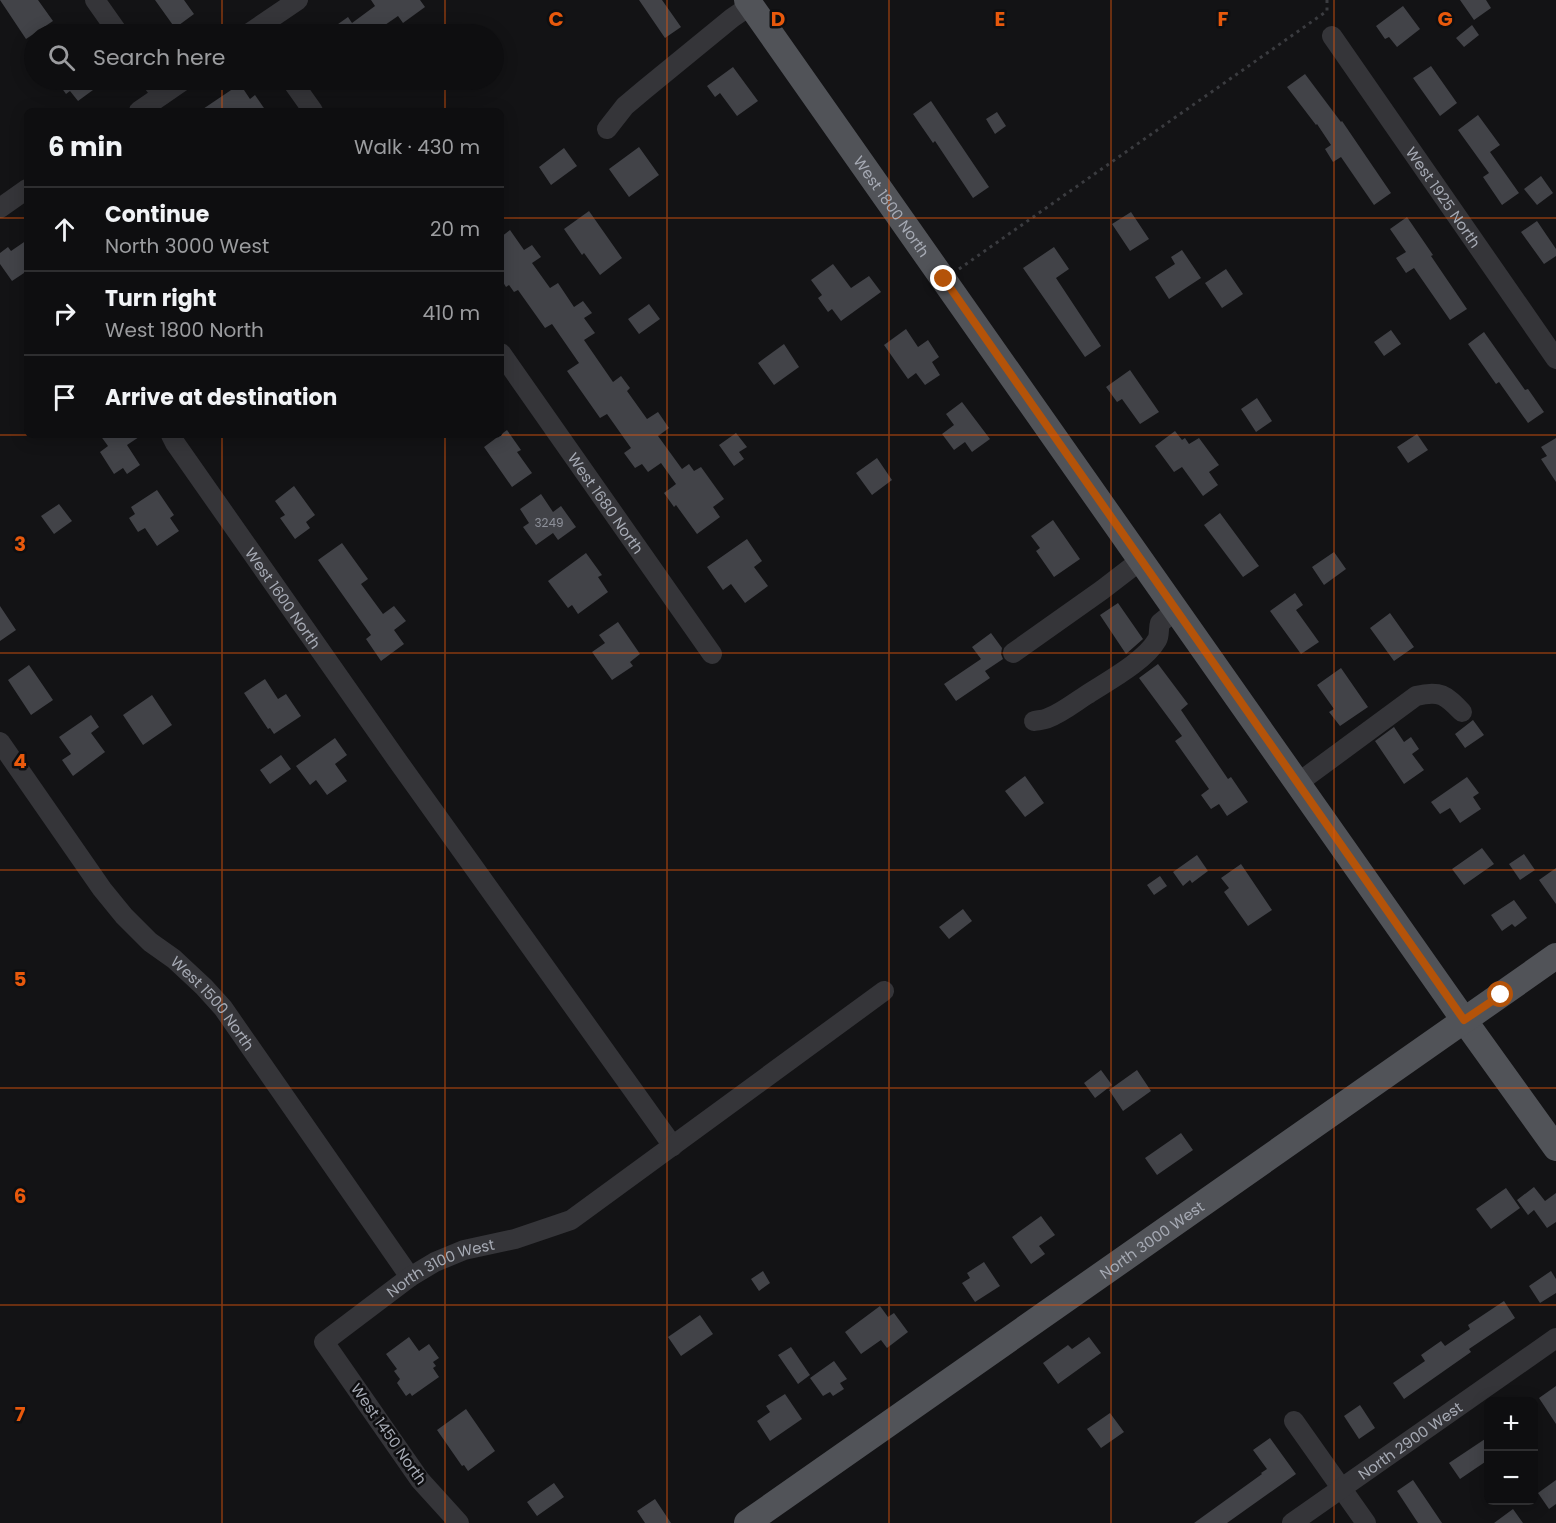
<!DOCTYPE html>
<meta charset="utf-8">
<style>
:root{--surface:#0e0e10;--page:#1c1c1e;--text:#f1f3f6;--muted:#9b9c9f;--line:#2e2e30}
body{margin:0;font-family:Poppins,sans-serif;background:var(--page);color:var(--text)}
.controls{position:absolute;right:18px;bottom:18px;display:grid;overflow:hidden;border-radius:9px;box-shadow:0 3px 15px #0003}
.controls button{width:54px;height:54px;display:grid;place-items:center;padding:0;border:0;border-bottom:2px solid var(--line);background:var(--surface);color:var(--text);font:30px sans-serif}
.stop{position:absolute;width:18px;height:18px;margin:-14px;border:4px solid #b45309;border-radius:50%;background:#fff}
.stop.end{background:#b45309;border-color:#fff;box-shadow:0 2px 6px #0008}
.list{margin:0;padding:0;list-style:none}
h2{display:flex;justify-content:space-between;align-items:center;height:78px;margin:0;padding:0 24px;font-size:26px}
h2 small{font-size:20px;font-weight:400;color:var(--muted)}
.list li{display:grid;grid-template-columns:39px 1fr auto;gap:18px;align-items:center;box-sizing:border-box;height:84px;padding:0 24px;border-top:2px solid var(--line)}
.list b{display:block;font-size:22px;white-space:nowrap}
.list p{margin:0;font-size:20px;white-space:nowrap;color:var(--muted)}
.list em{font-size:20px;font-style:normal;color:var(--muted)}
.icon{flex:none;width:33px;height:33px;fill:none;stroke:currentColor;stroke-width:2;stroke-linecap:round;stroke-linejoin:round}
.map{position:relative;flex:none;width:1556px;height:1523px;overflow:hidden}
.search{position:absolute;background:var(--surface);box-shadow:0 3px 15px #0003;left:24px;top:24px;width:480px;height:66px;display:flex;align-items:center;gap:15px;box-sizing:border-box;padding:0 21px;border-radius:33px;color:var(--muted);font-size:22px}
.panel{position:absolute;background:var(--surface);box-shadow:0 3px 15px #0003;left:24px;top:108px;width:480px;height:330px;border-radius:9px}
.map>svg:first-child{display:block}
</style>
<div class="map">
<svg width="1556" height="1523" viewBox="0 0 1556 1523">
<rect width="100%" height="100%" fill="#131315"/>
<path fill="#424348" d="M0,0H38L53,21L26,39Z
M155,0H184L194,14L175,28Z
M371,0H420L425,7L403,23L398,16L372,34H324L348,17L352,23L375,6Z
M639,0H662L681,27L665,38Z
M1460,0H1486L1491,8L1474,20Z
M1403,6L1420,29L1397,47L1389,37L1385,39L1376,26Z
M1472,25L1479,35L1464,47L1456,38Z
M1431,66L1457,103L1440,116L1413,78Z
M733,67L758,101L737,116L720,93L715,97L707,86Z
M1305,74L1341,122L1342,121L1391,193L1374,205L1341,157L1333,162L1325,149L1331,145L1317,124L1316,125L1287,87Z
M56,80H85L93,90L78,101L70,91L66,94Z
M240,84L250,99L255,95L266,111H200Z
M931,101L989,187L973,198L935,141L933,143L913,114Z
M997,112L1006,126L995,134L986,119Z
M1478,115L1500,145L1490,152L1519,193L1502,205L1483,177L1489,173L1458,130Z
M639,147L659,175L629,197L609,169Z
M564,148L577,166L551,185L539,167Z
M1541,176L1553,193L1537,205L1524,189Z
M589,211L622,258L600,275L584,253L582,255L564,229Z
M1131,212L1149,239L1130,251L1112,224Z
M1407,217L1433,255L1431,256L1467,309L1450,320L1414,268L1406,273L1396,258L1406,252L1390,229Z
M1537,221L1556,249V256L1544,264L1521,232Z
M510,230L524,250L532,245L541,257L532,263L550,288L558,283L574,307L583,301L592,313L584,318L595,333L584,340L613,382L621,376L630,388L627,391L647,419L658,412L669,428L658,436L682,469L689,464L694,471L701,467L724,499L713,507L720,517L697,534L676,505L674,507L664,493L676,484L661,463L648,472L642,464L635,468L624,453L631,448L607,414L600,418L567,371L579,363L552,324L545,328L518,290L514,292L509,285L506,287L501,279V237Z
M27,240V271L12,281L0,264V253L8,247L11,251Z
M1054,247L1069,269L1056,278L1101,346L1085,357L1023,268Z
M1182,250L1201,278L1169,299L1155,277L1175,264L1171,257Z
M833,264L851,288L869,276L881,292L841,321L832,309L828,312L818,298L822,295L811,280Z
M1226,269L1243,294L1222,308L1205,283Z
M649,304L660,319L639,334L628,319Z
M906,329L918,347L928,340L939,357L932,362L940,375L925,385L916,373L908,379L884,345Z
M1391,330L1401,344L1384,356L1374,342Z
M1484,332L1525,390L1528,389L1544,412L1528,423L1499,382L1496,384L1468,344Z
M784,344L799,367L774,385L758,363Z
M1130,370L1159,412L1140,424L1122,399L1117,402L1106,387Z
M1257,398L1272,421L1256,432L1241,409Z
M962,402L990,439L972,452L965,442L954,450L942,434L954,425L946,414Z
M507,430L521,450L517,452L532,473L512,487L484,447Z
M1175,431L1182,440L1185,438L1189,444L1199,438L1219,465L1209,472L1218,485L1203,496L1182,467L1174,472L1155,446Z
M736,433L747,447L739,452L744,459L734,466L719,445Z
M1417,434L1428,450L1408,463L1397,447Z
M100,435H142L127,445L140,465L127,474L123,468L114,474L100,452L108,446Z
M1556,438V482L1541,459L1547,456L1541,447Z
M877,458L892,480L872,495L856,473Z
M294,486L315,515L306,522L310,528L295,539L280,518L285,515L275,501Z
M157,490L174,515L170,518L179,531L157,546L145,528L138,532L129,518L135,514L131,507Z
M541,494L553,512L561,506L576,527L558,540L553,533L536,545L523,527L529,523L520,509Z
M59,504L72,521L54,534L41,516Z
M1220,513L1259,566L1243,577L1204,525Z
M1053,520L1080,559L1054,577L1036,551L1040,548L1031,536Z
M747,539L762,561L754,567L768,586L745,603L731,584L723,590L707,567Z
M342,543L368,579L361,584L383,614L394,606L406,621L394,630L404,644L381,661L366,639L371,635L318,560Z
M1334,552L1346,569L1324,585L1312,567Z
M586,553L602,575L598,577L608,592L578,614L572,605L568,608L548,581Z
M1295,593L1303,605L1296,610L1319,642L1301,654L1270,611Z
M1118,603L1143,639L1126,654L1100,615Z
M0,606L16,630L0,641Z
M1390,613L1414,647L1394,661L1370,628Z
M618,622L640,654L630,662L633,666L612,680L592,652L605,643L599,635Z
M991,633L1002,648L1001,654L1003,659L985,671L990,678L956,701L944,684L981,659L972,647Z
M1158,664L1188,704L1181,710L1228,779L1231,777L1248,802L1227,816L1219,804L1211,809L1201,795L1209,789L1175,741L1182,736L1139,678Z
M29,665L53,700L31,715L8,680Z
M1341,668L1368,707L1340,726L1329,712L1334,709L1317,685Z
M265,679L278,699L286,694L301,716L274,734L270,728L268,729L244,693Z
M152,695L172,725L143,745L123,715Z
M91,715L99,727L91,733L105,752L73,776L62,760L71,754L59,737Z
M1473,720L1484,735L1465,748L1455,734Z
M1394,727L1404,742L1411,737L1419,749L1412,754L1424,770L1404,784L1375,741Z
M335,738L347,755L335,764L347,781L327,795L316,780L310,785L296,766Z
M281,755L291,769L270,784L260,770Z
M1025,776L1044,803L1025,817L1005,791Z
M1467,777L1479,793L1473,797L1481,809L1460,823L1450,808L1440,814L1431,802Z
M1482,848L1494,864L1464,885L1452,869Z
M1524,854L1535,870L1520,880L1509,864Z
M1197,855L1208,871L1192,883L1190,880L1183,886L1173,872Z
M1241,864L1272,910L1248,926L1224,892L1229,888L1221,878Z
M1556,868V904L1539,880Z
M1160,876L1167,886L1154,895L1147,885Z
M1514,900L1527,918L1515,927L1512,924L1502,931L1491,915Z
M963,909L972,921L949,939L939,927Z
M1101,1070L1112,1085L1095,1098L1084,1083Z
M1137,1070L1151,1091L1123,1111L1109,1090Z
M1181,1133L1193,1150L1157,1175L1145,1158Z
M1534,1187L1545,1201L1556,1193V1222L1547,1228L1534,1210L1528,1215L1517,1200Z
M1506,1188L1520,1208L1491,1229L1476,1209Z
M1041,1216L1055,1235L1039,1246L1045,1254L1031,1264L1012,1237Z
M984,1262L1000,1286L975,1302L962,1283L970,1278L967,1273Z
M763,1271L770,1283L759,1291L751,1279Z
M1551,1271L1556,1279V1293L1540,1303L1529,1286Z
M1504,1301L1515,1318L1469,1349L1471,1352L1404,1399L1393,1383L1425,1361L1421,1355L1441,1341L1445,1346L1470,1329L1468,1325Z
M880,1306L888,1317L894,1313L908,1332L887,1348L881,1340L861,1354L845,1332Z
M700,1315L713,1334L681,1356L668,1337Z
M409,1337L419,1351L429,1344L439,1358L433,1362L436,1366L433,1368L439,1377L412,1396L410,1393L406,1396L397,1383L400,1379L394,1371L397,1369L386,1354Z
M1089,1337L1101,1353L1058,1384L1043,1363L1068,1345L1072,1349Z
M791,1347L810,1375L798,1384L778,1355Z
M834,1361L847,1379L840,1383L844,1389L833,1396L830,1392L823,1396L810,1378Z
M1556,1386V1424L1539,1398Z
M785,1394L802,1419L770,1441L757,1421L770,1412L766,1406Z
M1360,1405L1375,1428L1359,1439L1344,1416Z
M466,1409L495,1451L468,1471L464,1465L462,1466L437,1430Z
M1110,1413L1124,1432L1101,1448L1087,1429Z
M1488,1437V1460L1460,1479L1449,1463Z
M1270,1438L1296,1474L1227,1523H1194L1262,1474L1261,1473L1267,1469L1253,1450Z
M1413,1480L1442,1523H1418L1397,1491Z
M1556,1480V1504L1549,1509L1538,1493Z
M554,1483L564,1497L537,1516L527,1502Z
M655,1499L671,1523H645L637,1511Z
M1513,1509L1523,1523H1494Z"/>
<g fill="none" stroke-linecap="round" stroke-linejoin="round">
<path stroke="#3b3c40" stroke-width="3" stroke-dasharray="3 4.5" stroke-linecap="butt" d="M959,269L1327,11V0"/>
<g stroke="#353539" stroke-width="20">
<path d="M95,0L119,34"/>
<path d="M248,34L298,0"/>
<path id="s1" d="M1332,36L1556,359"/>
<path d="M151,80L162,95"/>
<path d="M291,80L313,111"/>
<path d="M139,111L184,80"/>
<path d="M607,129L625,106L644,90L732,18L751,5"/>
<path d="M0,208L27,189"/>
<path id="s2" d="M501,353L712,654"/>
<path id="s3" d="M171,435L175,443L397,760L673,1146"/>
<path d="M1013,653L1102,590L1141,560"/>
<path d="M1034,721C1039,720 1044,720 1048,718C1062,713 1075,702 1088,694C1108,681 1145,661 1157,640C1160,635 1158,629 1160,623L1176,610"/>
<path id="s4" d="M0,742L102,889L124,916L150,942L174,959L204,987L223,1008L410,1277"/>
<path d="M1298,783L1416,696C1440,690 1446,695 1462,712"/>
<path d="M1294,1421L1366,1523"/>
<path id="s5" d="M459,1523L420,1480L324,1342L410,1277L435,1262L464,1250L515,1239L571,1220L884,991"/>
<path id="s6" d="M1292,1523L1556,1338"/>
</g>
<g stroke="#515358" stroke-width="26">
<path id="s7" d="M747,0L1464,1020L1556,1148"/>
<path id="s8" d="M747,1523L1556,956"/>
</g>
</g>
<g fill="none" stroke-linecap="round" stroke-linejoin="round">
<path stroke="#b45309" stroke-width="8" d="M944,279L1464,1020L1501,995"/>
</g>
<path fill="none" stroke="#e8590c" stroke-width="1.5" stroke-opacity="0.55" d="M222,0V34M445,0V34M667,0V1523M889,0V1523M1111,0V1523M1334,0V1523M222,80V111M445,80V111M0,218H27M501,218H1556M0,435H1556M222,435V1523M445,435V1523M0,653H1556M0,870H1556M0,1088H1556M0,1305H1556"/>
<g text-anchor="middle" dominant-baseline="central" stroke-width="5" stroke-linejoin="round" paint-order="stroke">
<g font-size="12" fill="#8d9099">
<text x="549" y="522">3249</text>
</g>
<g font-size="15" fill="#a6aab4" stroke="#0e0e10">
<text stroke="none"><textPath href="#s1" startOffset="196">West 1925 North</textPath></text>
<text stroke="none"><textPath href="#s7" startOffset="252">West 1800 North</textPath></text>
<text stroke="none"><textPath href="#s2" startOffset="183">West 1680 North</textPath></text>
<text stroke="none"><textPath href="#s3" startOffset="198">West 1600 North</textPath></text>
<text stroke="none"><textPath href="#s4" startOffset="339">West 1500 North</textPath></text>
<text stroke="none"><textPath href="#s8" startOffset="494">North 3000 West</textPath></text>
<text stroke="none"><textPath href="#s5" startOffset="366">North 3100 West</textPath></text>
<text transform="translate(389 1434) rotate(55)">West 1450 North</text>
<text stroke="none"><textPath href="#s6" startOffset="144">North 2900 West</textPath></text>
</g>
</g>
<g font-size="20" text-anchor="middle" font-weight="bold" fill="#e8590c" stroke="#0e0e10" stroke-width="5" stroke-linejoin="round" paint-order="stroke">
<text x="556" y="26">C</text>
<text x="778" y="26">D</text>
<text x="1000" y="26">E</text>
<text x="1223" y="26">F</text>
<text x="1445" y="26">G</text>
<text x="20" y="551">3</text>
<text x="20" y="768">4</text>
<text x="20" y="986">5</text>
<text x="20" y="1203">6</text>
<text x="20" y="1421">7</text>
</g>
</svg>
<div class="controls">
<button>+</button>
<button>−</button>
</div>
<div class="stop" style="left:1501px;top:995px"></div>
<div class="stop end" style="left:944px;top:279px"></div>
<div class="search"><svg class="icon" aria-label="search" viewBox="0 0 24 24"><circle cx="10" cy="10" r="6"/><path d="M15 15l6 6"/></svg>Search here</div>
<section class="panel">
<h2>6 min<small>Walk · 430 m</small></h2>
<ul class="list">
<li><svg class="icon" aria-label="ahead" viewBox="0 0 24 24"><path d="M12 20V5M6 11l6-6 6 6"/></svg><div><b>Continue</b><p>North 3000 West</p></div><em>20 m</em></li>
<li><svg class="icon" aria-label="right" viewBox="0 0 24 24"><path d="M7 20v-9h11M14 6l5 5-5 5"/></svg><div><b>Turn right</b><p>West 1800 North</p></div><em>410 m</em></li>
<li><svg class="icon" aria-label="arrive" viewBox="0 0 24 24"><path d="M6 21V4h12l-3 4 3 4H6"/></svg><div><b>Arrive at destination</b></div></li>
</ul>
</section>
</div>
